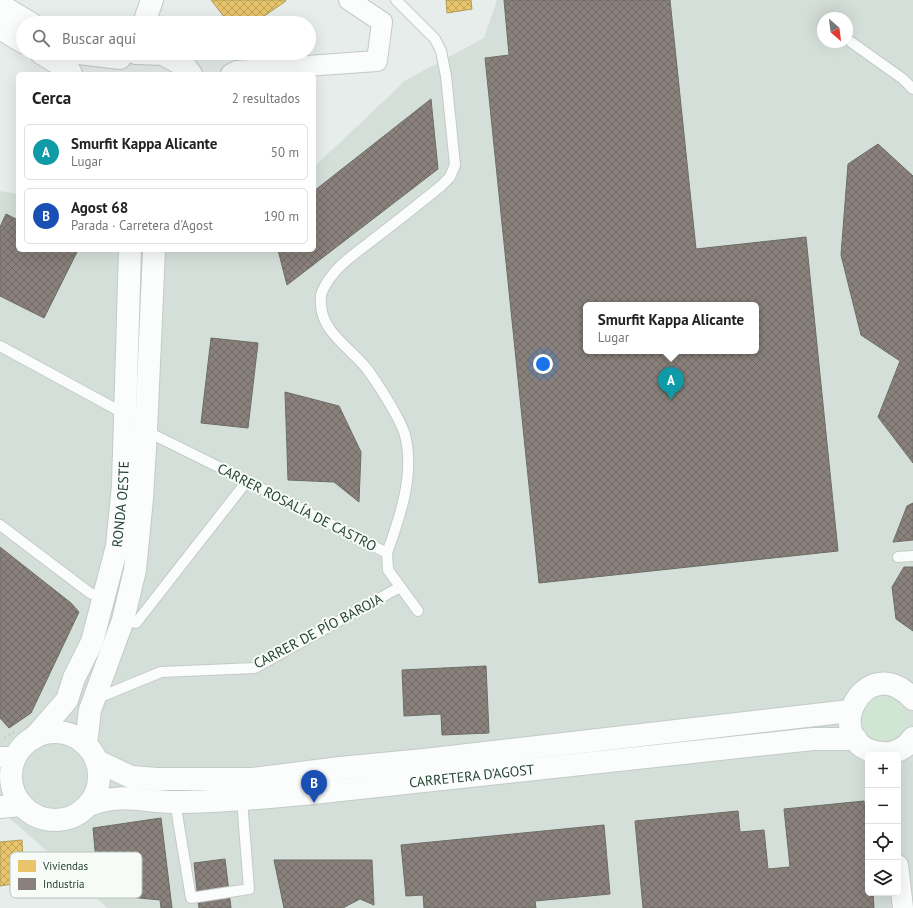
<!DOCTYPE html>
<html lang="es">
<meta charset="utf-8">
<style>
:root{--surface:#fff;--page:#f2f2f2;--text:#222;--muted:#767676;--line:#e0e0e0;--accent:#2563eb}
body{margin:0;font-family:"PT Sans",sans-serif;background:var(--page);color:var(--text)}
.controls{position:absolute;right:12px;bottom:12px;display:grid;overflow:hidden;border-radius:6px;box-shadow:0 4px 16px #0002}
.controls button{width:36px;height:36px;display:grid;place-items:center;padding:0;border:0;border-bottom:1px solid var(--line);background:var(--surface);color:var(--text);font:20px sans-serif}
.compass{position:absolute;left:817px;top:12px;width:36px;height:36px;border-radius:50%;background:var(--surface);box-shadow:0 4px 16px #0002;rotate:152deg}
.you{position:absolute;left:543px;top:364px;width:14px;height:14px;margin:-10px;border:3px solid #fff;border-radius:50%;background:#1a73e8;box-shadow:0 0 0 6px #1a73e833}
.badge{display:grid;place-items:center;width:26px;height:26px;border-radius:50%;background:var(--accent);color:#fff;font-size:13px;font-weight:700}
.pin{position:absolute;translate:-50% -33px;filter:drop-shadow(0 1px 2px #0008)}
.pin::after{content:'';position:absolute;top:21px;width:14px;height:12px;background:inherit;clip-path:polygon(0 0,100% 0,50% 100%)}
.popup{position:absolute;left:583px;top:302px;width:176px;height:52px;box-sizing:border-box;display:grid;place-content:center;border-radius:6px;background:var(--surface);filter:drop-shadow(0 1px 3px #0005);font-size:13px;white-space:nowrap;color:var(--muted)}
.popup b{font-size:15px;color:var(--text)}
.popup::after{content:'';position:absolute;left:50%;top:100%;margin-left:-8px;border:8px solid transparent;border-top-color:var(--surface)}
.list{margin:0;padding:0;list-style:none}
h2{display:flex;justify-content:space-between;align-items:center;height:52px;margin:0;padding:0 16px;font-size:17px}
h2 small{font-size:13px;font-weight:400;color:var(--muted)}
.list li{display:grid;grid-template-columns:26px 1fr auto;gap:12px;align-items:center;box-sizing:border-box;height:56px;margin:0 8px 8px;padding:0 8px;border:1px solid var(--line);border-radius:6px}
.list b{display:block;font-size:15px;white-space:nowrap}
.list p{margin:0;font-size:13px;white-space:nowrap;color:var(--muted)}
.list em{font-size:13px;font-style:normal;color:var(--muted)}
.icon{flex:none;width:22px;height:22px;fill:none;stroke:currentColor;stroke-width:2;stroke-linecap:round;stroke-linejoin:round}
.map{position:relative;flex:none;width:913px;height:908px;overflow:hidden}
.search{position:absolute;background:var(--surface);box-shadow:0 4px 16px #0002;left:16px;top:16px;width:300px;height:44px;display:flex;align-items:center;gap:10px;box-sizing:border-box;padding:0 14px;border-radius:22px;color:var(--muted);font-size:15px}
.panel{position:absolute;background:var(--surface);box-shadow:0 4px 16px #0002;left:16px;top:72px;width:300px;height:180px;border-radius:6px}
.map>svg:first-child{display:block}
</style>
<div class="map">
<svg width="913" height="908" viewBox="0 0 913 908">
<defs>
<pattern id="homes-cross-hatch" width="8" height="8" patternUnits="userSpaceOnUse"><rect width="8" height="8" fill="#e9c46a"/><path d="M0 0l8 8M0 8l8-8" fill="none" stroke="#bca158"/></pattern>
<pattern id="industry-cross-hatch" width="8" height="8" patternUnits="userSpaceOnUse"><rect width="8" height="8" fill="#8a817c"/><path d="M0 0l8 8M0 8l8-8" fill="none" stroke="#706b66"/></pattern>
</defs>
<rect width="100%" height="100%" fill="#e7edea"/>
<path fill="#d5dfd9" fill-rule="evenodd" d="M497,0H913V908H107L49,853L0,810V191L18,194V250H314V167L406,80L484,38ZM823,18H847V42H823ZM586,305H756V351H586ZM868,755H898V893H868Z"/>
<path fill="#d0e6d2" d="M862 719a22 22 0 1 1 44 0a22 22 0 1 1-44 0Z"/>
<path fill="url(#homes-cross-hatch)" stroke="#ae9d5a" d="M211,0H285L286,1L254,23H229Z
M446,0H471L472,9L447,13Z
M22,840L24,882L0,886V842Z"/>
<path fill="url(#industry-cross-hatch)" stroke="#6b6e66" fill-rule="evenodd" d="M504,0H670L696,249L806,237L838,551L539,583L485,58L509,55ZM586,305H756V351H586Z
M431,99L438,169L287,285L278,250H314V191Z
M878,144L913,176V463L878,417L900,361L861,335L841,255L848,164Z
M6,214L18,220V250H78L44,318L0,296V227Z
M211,338L258,343L248,428L201,423Z
M285,392L339,406L361,452L359,502L334,482L288,480Z
M913,503V540L893,542L907,506Z
M0,547L71,603L79,612L31,713L9,728L0,718Z
M904,567H913V631L896,619L892,587Z
M486,666L489,733L442,735L441,714L404,716L402,670Z
M864,801L868,845V893H873L874,908H643L635,821L738,811L740,832L764,830L768,869L790,867L784,809Z
M161,818L172,908H161L160,900L99,894L93,828Z
M604,825L610,894L535,901L536,908H424L423,895L406,896L401,845Z
M225,859L231,908H199L194,863Z
M274,860H372L374,905L360,899L343,908H284Z"/>
<g fill="none" stroke-linecap="round" stroke-linejoin="round">
<g stroke="#c4cac7" stroke-width="12">
<path id="lane" d="M851,42L903,79L913,89
M0,346L125,414
M146,431L247,481L387,553L388,570L418,611
M0,525L90,593L103,598
M387,553C400,517 415,474 405,435C400,418 378,384 367,369C353,350 321,332 321,304C321,300 320,296 322,292C332,267 359,251 379,235C400,219 420,203 441,186L450,177L455,165L446,76L441,51L435,39L396,0
M898,557L913,556
M123,620L136,623L247,481
M95,693L105,695L161,672L255,668L400,587
M175,802L191,898L249,889L242,800"/>
</g>
<g stroke="#c4cac7" stroke-width="22">
<path id="street" d="M231,74L237,71L377,61L382,22L349,0
M0,757H15
M898,865L903,908"/>
</g>
<g stroke="#c3cbc7" stroke-width="24">
<g id="secondary">
<path d="M0,5L30,23"/>
<path d="M144,23L152,0"/>
<path d="M0,28L23,42"/>
<path d="M41,53L69,70L71,74"/>
<path d="M79,53L120,58"/>
<path d="M136,53L163,54L185,66L191,74"/>
<path d="M913,699C864,646 816,746 882,753C894,755 906,748 913,738"/>
<circle cx="55" cy="776" r="44"/>
<path id="s1" d="M34,738L67,700L74,678L92,642L117,546L123,485L130,250"/>
<path d="M86,744L90,710L123,620L135,570L142,498L146,431L154,250"/>
<path d="M97,761L131,777L157,779H252L340,768L424,760L850,711"/>
<path id="s2" d="M89,805C121,792 144,802 176,802C222,802 267,797 313,793L813,739H856"/>
<path d="M0,807L21,805"/>
</g>
</g>
<path stroke="#c6cfc9" stroke-width="2.5" stroke-dasharray="2 3" stroke-linecap="butt" d="M4,738L15,732"/>
<use href="#lane" stroke="#fbfcfc" stroke-width="10"/>
<use href="#street" stroke="#fbfcfc" stroke-width="20"/>
<use href="#secondary" stroke="#fbfcfc" stroke-width="22"/>
</g>
<g text-anchor="middle" dominant-baseline="central" stroke-width="4" stroke-linejoin="round" paint-order="stroke">
<g font-size="14" fill="#234333" stroke="#f7fbf8">
<text stroke="none"><textPath href="#s1" startOffset="255">RONDA OESTE</textPath></text>
<text transform="translate(297 507) rotate(27)">CARRER ROSALÍA DE CASTRO</text>
<text transform="translate(318 631) rotate(-28)">CARRER DE PÍO BAROJA</text>
<text stroke="none"><textPath href="#s2" startOffset="385">CARRETERA D'AGOST</textPath></text>
</g>
</g>
<rect x="10" y="852" width="132" height="46" rx="6" fill="#f7fbf8" stroke="#b7c4bd" stroke-width="1"/>
<rect x="18" y="860" width="18" height="12" fill="#e9c46a"/>
<rect x="18" y="878" width="18" height="12" fill="#8a817c"/>
<g font-size="11" fill="#234333">
<text x="43" y="870">Viviendas</text>
<text x="43" y="888">Industria</text>
</g>
</svg>
<div class="controls">
<button>+</button>
<button>−</button>
<button><svg class="icon" aria-label="locate" viewBox="0 0 24 24"><circle cx="12" cy="12" r="6"/><path d="M12 2v4M12 18v4M2 12h4M18 12h4"/></svg></button>
<button><svg class="icon" aria-label="layers" viewBox="0 0 24 24"><path d="M12 4l9 5-9 5-9-5zM3 14l9 5 9-5"/></svg></button>
</div>
<svg class="compass" viewBox="-18 -18 36 36"><path d="M0-13l5 13h-10z" fill="#e53935"/><path d="M0 13l5-13h-10z" fill="#767676"/></svg>
<div class="you"></div>
<div class="pin badge" style="left:671px;top:400px;background:#0f9aa8">A</div>
<div class="popup"><b>Smurfit Kappa Alicante</b>Lugar</div>
<div class="pin badge" style="left:314px;top:803px;background:#1a4fb4">B</div>
<div class="search"><svg class="icon" aria-label="search" viewBox="0 0 24 24"><circle cx="10" cy="10" r="6"/><path d="M15 15l6 6"/></svg>Buscar aquí</div>
<section class="panel">
<h2>Cerca<small>2 resultados</small></h2>
<ul class="list">
<li><span class="badge" style="background:#0f9aa8">A</span><div><b>Smurfit Kappa Alicante</b><p>Lugar</p></div><em>50 m</em></li>
<li><span class="badge" style="background:#1a4fb4">B</span><div><b>Agost 68</b><p>Parada · Carretera d'Agost</p></div><em>190 m</em></li>
</ul>
</section>
</div>
